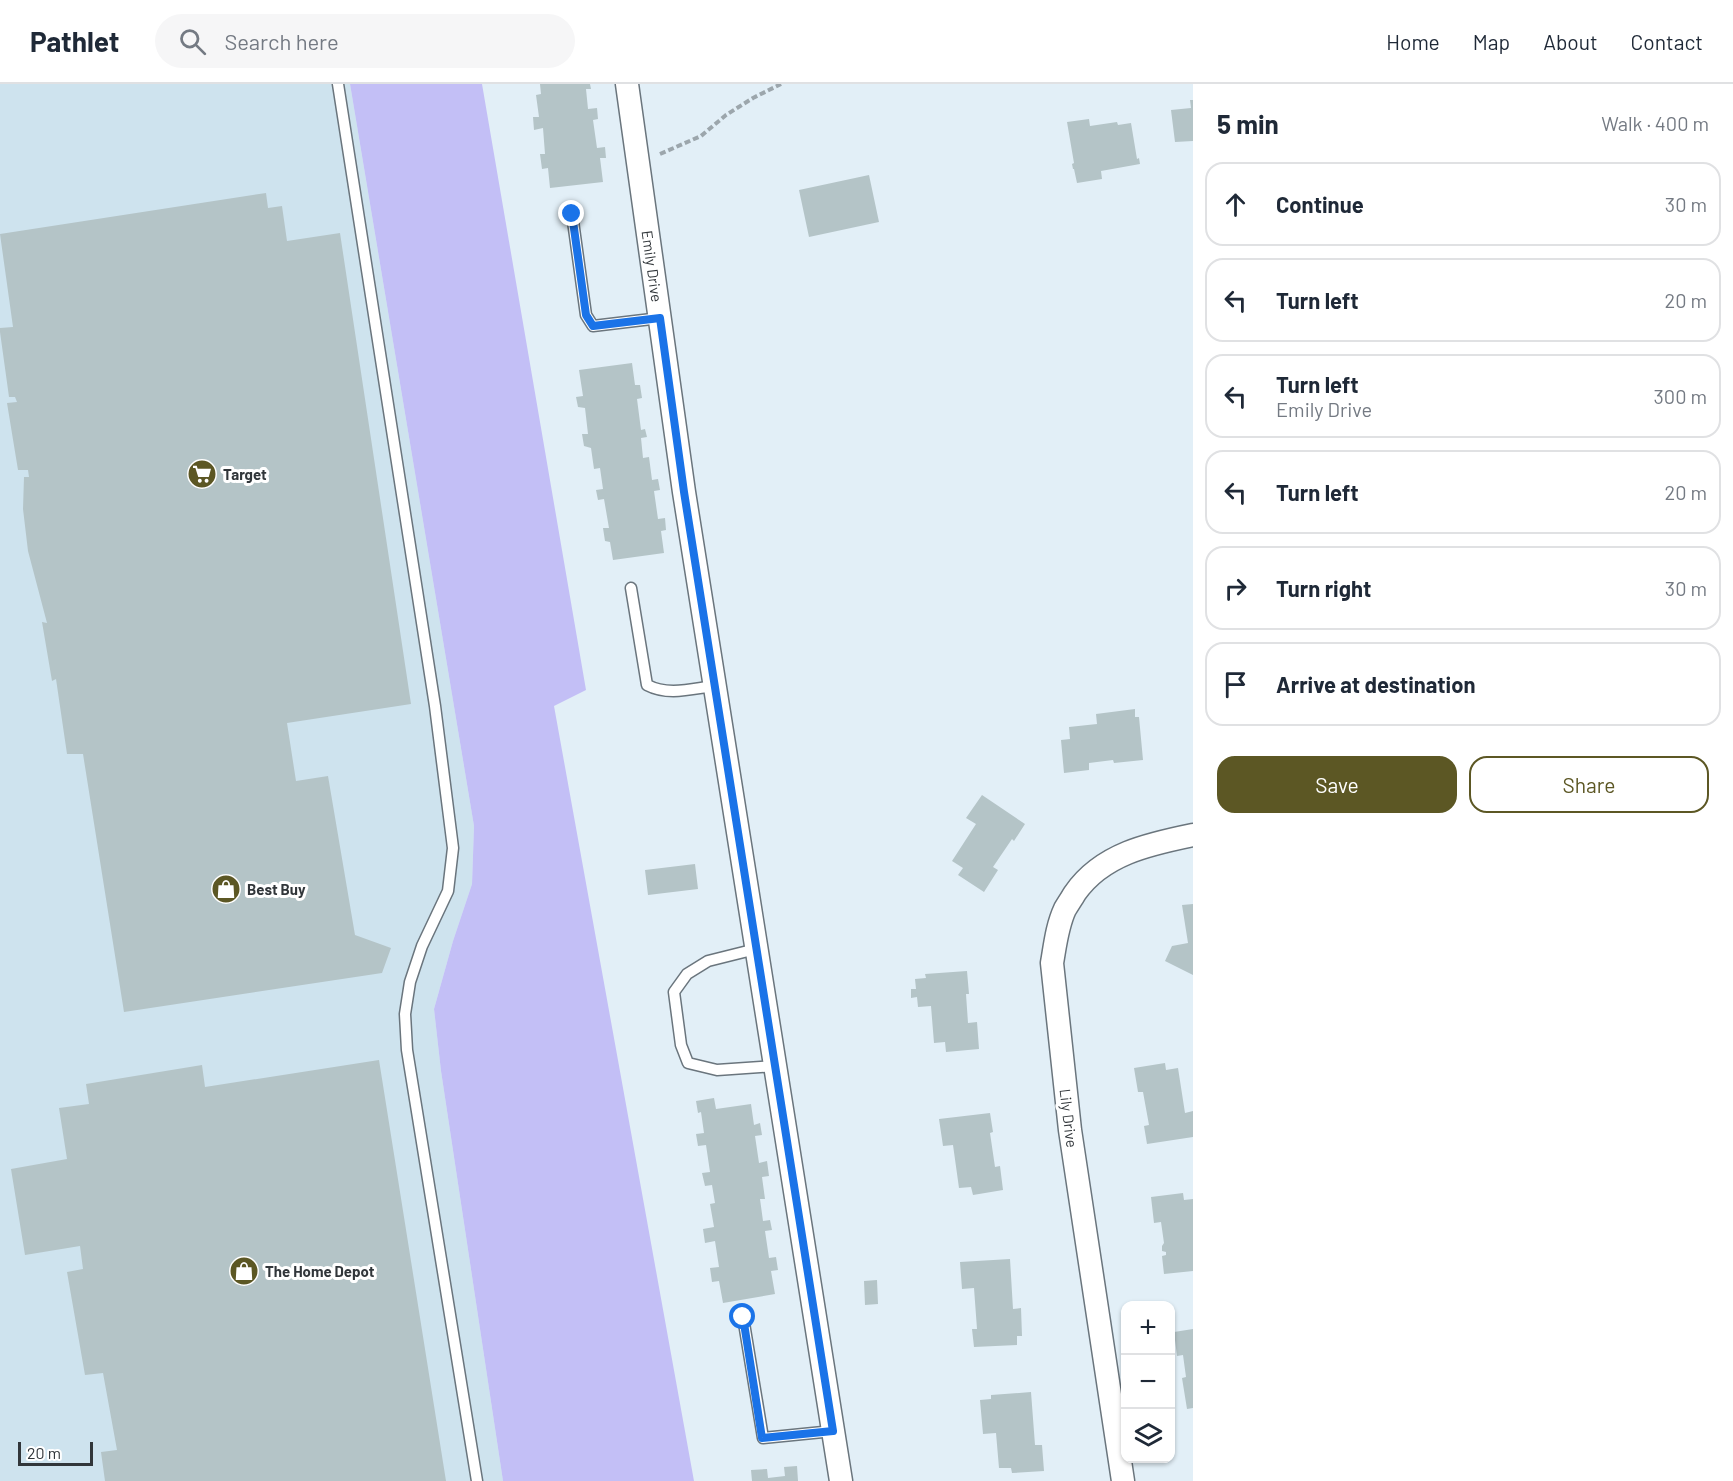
<!DOCTYPE html>
<meta charset="utf-8">
<style>
:root{--surface:#fff;--page:#f6f6f7;--text:#1f2937;--muted:#747a83;--line:#e0e1e3;--accent:#5c5724}
body{margin:0;font-family:Barlow,sans-serif;background:var(--page);color:var(--text)}
.controls{position:absolute;right:18px;bottom:18px;display:grid;overflow:hidden;border-radius:12px;box-shadow:0 2px 4px #0004}
.controls button{width:54px;height:54px;display:grid;place-items:center;padding:0;border:0;border-bottom:2px solid var(--line);background:var(--surface);color:var(--text);font:30px sans-serif}
.scale{position:absolute;left:18px;bottom:15px;width:75px;box-sizing:border-box;padding-left:6px;border:3px solid #31363a;border-top:0;font-size:16px;line-height:21px;white-space:nowrap;color:#31363a;-webkit-text-stroke:4px #fff;paint-order:stroke}
.stop{position:absolute;width:18px;height:18px;margin:-14px;border:4px solid #1a73e8;border-radius:50%;background:#fff}
.stop.end{background:#1a73e8;border-color:#fff;box-shadow:0 2px 6px #0008}
.list{margin:0;padding:0;list-style:none}
h2{display:flex;justify-content:space-between;align-items:center;height:78px;margin:0;padding:0 24px;font-size:26px}
h2 small{font-size:20px;font-weight:400;color:var(--muted)}
.list li{display:grid;grid-template-columns:39px 1fr auto;gap:18px;align-items:center;box-sizing:border-box;height:84px;margin:0 12px 12px;padding:0 12px;border:2px solid var(--line);border-radius:18px}
.list b{display:block;font-size:22px;white-space:nowrap}
.list p{margin:0;font-size:20px;white-space:nowrap;color:var(--muted)}
.list em{font-size:20px;font-style:normal;color:var(--muted)}
.actions{display:flex;gap:12px;padding:18px 24px}
.actions a{flex:1;padding:14px 0;border:2px solid var(--accent);border-radius:18px;text-align:center;font-size:21px;color:var(--accent)}
.actions .main{background:var(--accent);color:#fff}
.icon{flex:none;width:33px;height:33px;fill:none;stroke:currentColor;stroke-width:2;stroke-linecap:round;stroke-linejoin:round}
.map{position:relative;flex:none;width:1193px;height:1397px;overflow:hidden}
header{display:flex;align-items:center;gap:36px;box-sizing:border-box;height:84px;padding:0 30px;background:var(--surface);border-bottom:2px solid var(--line)}
header strong{font-size:28px}
nav{display:flex;gap:33px;margin-inline-start:auto;font-size:21px}
.search{width:420px;height:54px;background:var(--page);display:flex;align-items:center;gap:15px;box-sizing:border-box;padding:0 21px;border-radius:33px;color:var(--muted);font-size:22px}
main{display:flex}
aside{flex:1;background:var(--surface)}
.map>svg:first-child{display:block}
</style>
<header>
<strong>Pathlet</strong>
<div class="search"><svg class="icon" aria-label="search" viewBox="0 0 24 24"><circle cx="10" cy="10" r="6"/><path d="M15 15l6 6"/></svg>Search here</div>
<nav><a>Home</a><a>Map</a><a>About</a><a>Contact</a></nav>
</header>
<main>
<div class="map">
<svg width="1193" height="1397" viewBox="0 0 1193 1397">
<rect width="100%" height="100%" fill="#e2eff7"/>
<path fill="#cee3ee" d="M0,0H350L474,742L472,800L453,857L434,925L441,987L503,1397H0Z"/>
<path fill="#c3bff6" d="M350,0H482L586,606L554,622L694,1397H503L441,987L434,925L453,857L472,800L474,742Z"/>
<path fill="#b4c4c7" d="M540,0H590L591,5H586L588,25L597,24L598,35L593,36L597,64L605,63L606,74H600L603,98L550,104L548,84L542,85L540,70H545L543,44L534,46L533,33H539L536,11L541,10Z
M1190,16H1193V57L1175,58L1171,26L1191,24Z
M1089,35L1090,42L1117,38L1118,41L1131,39L1137,75L1139,74L1140,80L1101,87L1102,95L1077,99L1074,85H1073L1072,80L1074,79L1067,38Z
M869,91L879,138L809,153L799,106Z
M266,109L268,124L282,122L287,157L340,149L411,620L287,639L296,697L328,692L355,851L391,864L382,889L124,928L83,670H67L56,595L52,597L42,538L47,539L28,467L23,425L24,393H29L28,386H18L7,319L17,318L15,313H9L0,248V244L13,243L0,150Z
M632,279L635,301H640L642,314L637,315L641,346L645,345L647,353L641,354L643,374L649,373L652,396L658,395L660,406L654,407L658,435L665,434L666,446L661,447L664,469L613,476L610,458L605,457L603,444H609L604,415L598,416L596,406L603,405L600,384L594,385L591,364L584,362L582,350H588L585,324L578,323L576,313L583,312L579,286Z
M1135,625V633H1139L1143,676L1114,679L1113,676L1089,679V686L1064,689L1061,656L1070,655L1069,643L1097,640L1096,630Z
M982,711L1025,740L1014,757L1012,755L993,783L998,786L984,808L958,791L963,784L952,777L976,740L966,734Z
M695,780L698,805L648,811L645,786Z
M1193,820V891L1165,877L1172,862L1188,859L1182,821Z
M967,887L969,910H966L968,939L977,938L979,965L946,968L945,958L934,959L931,922L918,923L917,913L911,914V905H916L915,895L926,894L925,890Z
M379,976L446,1397H105L101,1368L117,1366L103,1289L85,1291L67,1188L83,1185L80,1162L25,1171L11,1085L67,1075L59,1024L89,1020L86,1000L202,981L205,1003Z
M1165,979L1166,986L1178,984L1185,1029L1193,1027V1053L1147,1060L1144,1042L1149,1041L1143,1008H1138L1134,984Z
M714,1014L716,1025L751,1020L754,1041L760,1039L762,1051L755,1052L759,1079L767,1077L769,1092L762,1093L765,1115H760L763,1137L770,1136L772,1146L765,1147L769,1174L776,1173L778,1186L771,1187L775,1210L723,1219L719,1197L712,1198L710,1184L719,1183L715,1157L705,1159L703,1145L714,1143L710,1120L715,1119L712,1101L705,1102L702,1089L710,1088L706,1061L698,1062L696,1050L704,1049L701,1028L698,1029L696,1017Z
M990,1029L993,1048L990,1049L995,1083L1000,1082L1003,1106L973,1111L971,1103L959,1104L953,1061L943,1062L939,1035Z
M1183,1109L1184,1116L1193,1115V1187L1164,1190L1162,1172L1166,1171V1168L1162,1167V1162L1164,1159L1161,1138L1154,1139L1151,1113Z
M1010,1175L1013,1225L1021,1224L1022,1252H1017V1261L974,1263L972,1245H977L974,1204L962,1205L960,1178Z
M877,1196L878,1220L865,1221L864,1197Z
M1193,1245V1324L1187,1325L1182,1294L1186,1293L1183,1271L1177,1272L1174,1248Z
M1031,1308L1035,1361H1042L1044,1387L1012,1389L1011,1384H999L996,1349L983,1350L980,1316L991,1315V1311Z
M797,1382L798,1397H752L751,1386L767,1385L768,1394L785,1392L784,1383Z"/>
<g fill="none" stroke-linecap="round" stroke-linejoin="round">
<g stroke="#6a757d" stroke-width="13">
<path id="lane" d="M338,0L435,622L453,764L448,807L422,862L410,898L405,930L407,966L477,1397
M572,130L586,231L593,242L660,234
M631,504L647,601C668,612 691,605 714,602
M756,865L708,877L687,890L674,908L681,961L688,979L717,986L775,982
M743,1233L763,1354L833,1347"/>
</g>
<g stroke="#6a757d" stroke-width="25">
<g id="street">
<path id="s1" d="M627,0L684,408L841,1397"/>
<path d="M1123,1397L1070,1046L1052,879C1055,862 1057,842 1065,825C1068,820 1072,814 1075,809C1102,770 1149,760 1193,751"/>
</g>
</g>
<path stroke="#9ca6ac" stroke-width="4" stroke-dasharray="6 3" stroke-linecap="butt" d="M660,70L701,52L726,31L753,14L781,0"/>
<use href="#lane" stroke="#fff" stroke-width="10"/>
<use href="#street" stroke="#fff" stroke-width="22"/>
</g>
<g fill="none" stroke-linecap="round" stroke-linejoin="round">
<path stroke="#1a73e8" stroke-width="8" d="M572,130L586,231L593,242L660,234L684,408L833,1347L762,1354L743,1233"/>
</g>
<defs>
<g id="supermarket-disc" transform="scale(1.5)"><circle r="9.5" fill="#5c5724" stroke="#fff"/><path d="M-6-5.5h2.5l.6 2H6L4.5 2H-2.5L-4.4-4H-6ZM-1.5 3.2a1.3 1.3 0 1 0 .1 0ZM3 3.2a1.3 1.3 0 1 0 .1 0Z" fill="#fff"/></g>
<g id="shop-disc" transform="scale(1.5)"><circle r="9.5" fill="#5c5724" stroke="#fff"/><path d="M-5-2.5h2.3a2.7 3.5 0 0 1 5.4 0H5L5.5 6h-11ZM-1.5-2.5h3a1.5 2.3 0 0 0-3 0Z" fill="#fff"/></g>
</defs>
<g fill-rule="evenodd">
<use href="#supermarket-disc" x="202" y="390"/>
<use href="#shop-disc" x="226" y="805"/>
<use href="#shop-disc" x="244" y="1187"/>
</g>
<g text-anchor="middle" dominant-baseline="central" stroke-width="6" stroke-linejoin="round" paint-order="stroke">
<g font-size="15" fill="#31363a" stroke="#fff">
<text stroke="none"><textPath href="#s1" startOffset="184">Emily Drive</textPath></text>
<text transform="translate(1069 1034) rotate(83)">Lily Drive</text>
</g>
<g font-size="15" font-weight="bold" fill="#31363a" stroke="#fff" text-anchor="start">
<text x="223" y="390">Target</text>
<text x="247" y="805">Best Buy</text>
<text x="265" y="1187">The Home Depot</text>
</g>
</g>
</svg>
<div class="controls">
<button>+</button>
<button>−</button>
<button><svg class="icon" aria-label="layers" viewBox="0 0 24 24"><path d="M12 4l9 5-9 5-9-5zM3 14l9 5 9-5"/></svg></button>
</div>
<div class="scale">20 m</div>
<div class="stop" style="left:743px;top:1233px"></div>
<div class="stop end" style="left:572px;top:130px"></div>
</div>
<aside>
<h2>5 min<small>Walk · 400 m</small></h2>
<ul class="list">
<li><svg class="icon" aria-label="ahead" viewBox="0 0 24 24"><path d="M12 20V5M6 11l6-6 6 6"/></svg><div><b>Continue</b></div><em>30 m</em></li>
<li><svg class="icon" aria-label="left" viewBox="0 0 24 24"><path d="M17 20v-9H6M10 6l-5 5 5 5"/></svg><div><b>Turn left</b></div><em>20 m</em></li>
<li><svg class="icon" aria-label="left" viewBox="0 0 24 24"><path d="M17 20v-9H6M10 6l-5 5 5 5"/></svg><div><b>Turn left</b><p>Emily Drive</p></div><em>300 m</em></li>
<li><svg class="icon" aria-label="left" viewBox="0 0 24 24"><path d="M17 20v-9H6M10 6l-5 5 5 5"/></svg><div><b>Turn left</b></div><em>20 m</em></li>
<li><svg class="icon" aria-label="right" viewBox="0 0 24 24"><path d="M7 20v-9h11M14 6l5 5-5 5"/></svg><div><b>Turn right</b></div><em>30 m</em></li>
<li><svg class="icon" aria-label="arrive" viewBox="0 0 24 24"><path d="M6 21V4h12l-3 4 3 4H6"/></svg><div><b>Arrive at destination</b></div></li>
</ul>
<div class="actions"><a class="main">Save</a><a>Share</a></div>
</aside>
</main>
